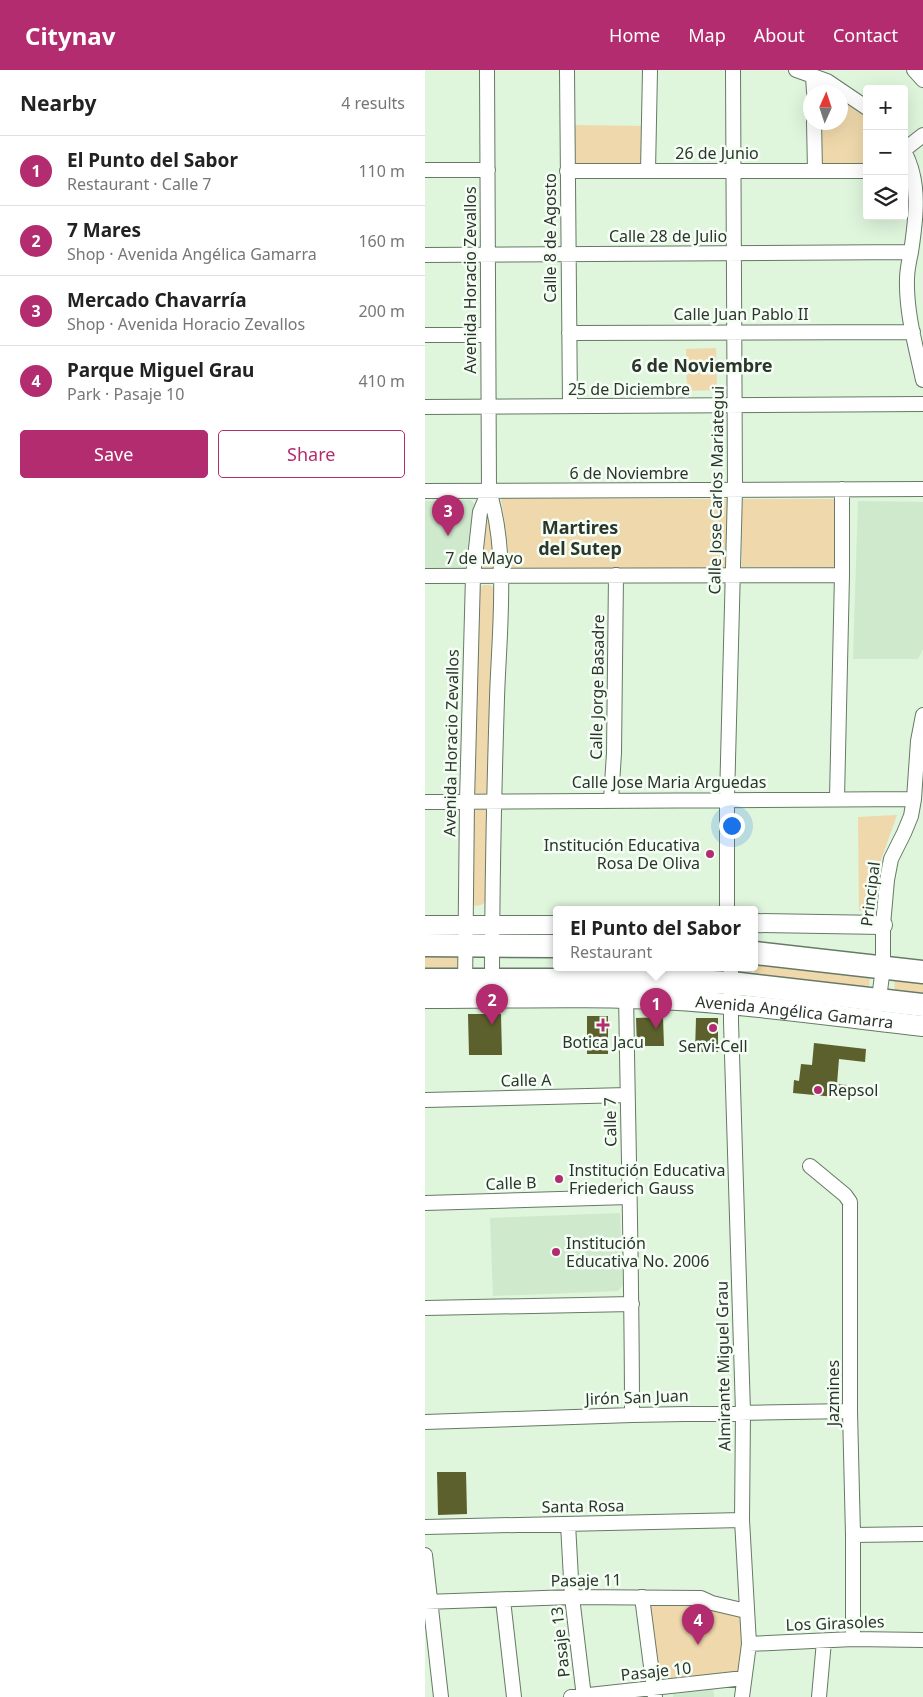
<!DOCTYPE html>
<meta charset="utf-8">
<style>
:root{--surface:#fff;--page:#f2f2f2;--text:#222;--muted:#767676;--line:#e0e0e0;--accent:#b32c6f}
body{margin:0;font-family:"Noto Sans",sans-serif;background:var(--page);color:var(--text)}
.controls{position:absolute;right:15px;top:15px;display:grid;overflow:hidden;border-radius:5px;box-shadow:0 5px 20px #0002}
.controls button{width:45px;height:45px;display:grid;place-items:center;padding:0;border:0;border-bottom:1px solid var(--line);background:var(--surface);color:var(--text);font:25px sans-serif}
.compass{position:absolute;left:378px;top:15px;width:45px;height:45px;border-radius:50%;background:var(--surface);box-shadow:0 5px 20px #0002;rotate:3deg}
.you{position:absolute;left:306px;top:755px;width:18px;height:18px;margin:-12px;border:4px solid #fff;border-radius:50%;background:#1a73e8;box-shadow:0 0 0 8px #1a73e833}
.badge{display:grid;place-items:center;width:32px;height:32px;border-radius:50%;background:var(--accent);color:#fff;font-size:16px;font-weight:700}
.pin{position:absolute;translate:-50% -41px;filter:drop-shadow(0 1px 2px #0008)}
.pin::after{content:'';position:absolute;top:26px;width:18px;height:15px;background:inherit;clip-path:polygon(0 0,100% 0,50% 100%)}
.popup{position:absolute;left:128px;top:836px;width:205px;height:65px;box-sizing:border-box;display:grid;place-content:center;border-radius:5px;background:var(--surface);filter:drop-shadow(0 1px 4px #0005);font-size:16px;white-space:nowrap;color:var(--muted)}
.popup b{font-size:19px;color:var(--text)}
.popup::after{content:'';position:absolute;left:50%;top:100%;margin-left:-10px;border:10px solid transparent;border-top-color:var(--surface)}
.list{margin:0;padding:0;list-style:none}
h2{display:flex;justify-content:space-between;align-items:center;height:65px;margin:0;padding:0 20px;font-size:21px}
h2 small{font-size:16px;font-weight:400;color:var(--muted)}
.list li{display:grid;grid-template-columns:32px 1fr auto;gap:15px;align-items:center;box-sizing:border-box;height:70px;padding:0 20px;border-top:1px solid var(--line)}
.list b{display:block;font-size:19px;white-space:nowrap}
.list p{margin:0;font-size:16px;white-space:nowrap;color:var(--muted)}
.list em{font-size:16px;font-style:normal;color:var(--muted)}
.actions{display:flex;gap:10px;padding:15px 20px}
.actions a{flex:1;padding:11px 0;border:1px solid var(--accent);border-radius:5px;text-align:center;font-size:18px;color:var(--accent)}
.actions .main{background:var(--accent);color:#fff}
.icon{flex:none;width:28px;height:28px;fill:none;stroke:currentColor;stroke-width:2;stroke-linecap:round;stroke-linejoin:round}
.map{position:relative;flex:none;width:498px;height:1627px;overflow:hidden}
header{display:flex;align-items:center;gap:30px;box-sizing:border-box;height:70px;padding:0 25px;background:var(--accent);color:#fff}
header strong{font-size:24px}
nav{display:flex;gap:28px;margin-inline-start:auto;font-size:18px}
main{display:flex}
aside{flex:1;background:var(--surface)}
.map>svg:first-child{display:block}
</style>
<header>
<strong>Citynav</strong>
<nav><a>Home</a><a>Map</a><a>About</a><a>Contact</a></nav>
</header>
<main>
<aside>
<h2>Nearby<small>4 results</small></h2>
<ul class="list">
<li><span class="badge">1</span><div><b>El Punto del Sabor</b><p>Restaurant · Calle 7</p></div><em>110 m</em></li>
<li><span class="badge">2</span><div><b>7 Mares</b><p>Shop · Avenida Angélica Gamarra</p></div><em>160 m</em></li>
<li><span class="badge">3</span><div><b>Mercado Chavarría</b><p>Shop · Avenida Horacio Zevallos</p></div><em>200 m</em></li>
<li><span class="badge">4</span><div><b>Parque Miguel Grau</b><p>Park · Pasaje 10</p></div><em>410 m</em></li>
</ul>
<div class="actions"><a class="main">Save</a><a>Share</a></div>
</aside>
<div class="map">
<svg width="498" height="1627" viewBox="0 0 498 1627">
<rect width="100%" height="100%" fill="#dff5dc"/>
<path fill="#cee9cc" d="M46,430L49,434L41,499L0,498V431Z
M433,431L498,432V579L493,589H428Z
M195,1143L198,1215L193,1221L68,1226L65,1148Z
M288,1619L289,1627H248V1624Z"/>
<path fill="#efd8ab" d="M416,27L442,45V97H396V53L416,52Z
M149,55L220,56L219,95L147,94Z
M291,278L292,320L262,321L261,279Z
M76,428L303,429L302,498L86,499Z
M316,429H411L410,498L317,497Z
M63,450L67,456L72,503L53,502L59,456Z
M58,515H65L70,519L65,722C59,725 54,726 48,723L53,520Z
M54,739H60L64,743L61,832L56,835L50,836L46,831L48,741Z
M472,745L456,790L451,840L434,841L433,747Z
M31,881C35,889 35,895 31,903H0V882Z
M330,893L445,906L443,924L329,910Z
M470,907L498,910V925L469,923Z
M263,1529L317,1544L316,1605L232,1613L225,1530Z"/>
<path fill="#5b602c" d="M43,944H76L77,985H44Z
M162,946H183V984H162Z
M238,947L239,976H212L211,948Z
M271,948H293V982H270Z
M389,973L441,979L440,992L414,989L412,1014L422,1015L421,1028L368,1023L369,1010L374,1011L376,994L387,995Z
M12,1402H41L42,1444L13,1445Z"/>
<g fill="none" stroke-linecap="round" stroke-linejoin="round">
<g stroke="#667a65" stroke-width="16">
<path id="minor" d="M62,0L64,421C84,484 74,563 72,628C69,724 67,821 67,917
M142,0L145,336
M371,0L402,11L442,38
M489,0L498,10
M388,6L389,22
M389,52L390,101
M479,80L498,65
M479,81C496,112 491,149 486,182C484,191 482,200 482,209C481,243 491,277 498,310
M0,100H63
M142,101H442
M223,101L225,0
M0,185L486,182
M144,263L488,262
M0,265H62
M0,337L498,334
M0,421L498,419
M0,506L417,505
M412,728L417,505V419
M186,730L189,683L191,505
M0,732L489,729
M302,840V729L310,420L308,0
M306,898V952L318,1342L317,1450L324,1574L317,1627
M40,918L42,731L48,506L55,442L64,421
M201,920C203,1062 207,1203 207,1345
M453,936L458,898V855L462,810L466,789L479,763L486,746L489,729L493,671L498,645
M0,1030L202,1025
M385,1096L420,1125L425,1132V1341L428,1465V1569
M0,1133L204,1127
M0,1238L207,1234
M0,1352L207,1345L425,1341
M143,1454L147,1527L159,1627
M0,1457L317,1450
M428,1465L498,1464
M0,1485L16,1627
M217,1527L230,1627
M78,1530L89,1627
M0,1532L147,1527L276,1528L287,1533L321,1541
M324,1574L428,1569L498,1570
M146,1627L319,1608
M394,1627L399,1571"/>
</g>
<g stroke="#667a65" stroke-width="20">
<path id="tertiary" d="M330,853L458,855
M0,855H132"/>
</g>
<g stroke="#667a65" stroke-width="22">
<g id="secondary">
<path id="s1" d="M0,928C84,928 169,925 253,930C335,935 417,947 498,956"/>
</g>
</g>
<g stroke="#667a65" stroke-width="25">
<path id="primary" d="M0,875L132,876
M330,883L498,902
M0,910H250L306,913L498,935"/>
</g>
<use href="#minor" stroke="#fff" stroke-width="14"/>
<use href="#tertiary" stroke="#fff" stroke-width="18"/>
<use href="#secondary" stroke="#fff" stroke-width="20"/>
<use href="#primary" stroke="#fff" stroke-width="22"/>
</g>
<g fill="#b32c6f" stroke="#f5fef4" stroke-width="2">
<circle cx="285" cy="784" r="5"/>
<path d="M175.5 947.5h5v5h5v5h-5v5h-5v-5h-5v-5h5z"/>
<circle cx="288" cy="958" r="5"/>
<circle cx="393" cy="1020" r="5"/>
<circle cx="134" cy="1109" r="5"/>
<circle cx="131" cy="1182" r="5"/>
</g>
<g text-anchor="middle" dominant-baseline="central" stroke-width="5" stroke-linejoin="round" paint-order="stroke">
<g font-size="16" fill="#2c352b" stroke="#f5fef4">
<text x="292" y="83">26 de Junio</text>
<text x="243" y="166">Calle 28 de Julio</text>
<text transform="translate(125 168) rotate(-90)">Calle 8 de Agosto</text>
<text transform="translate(45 210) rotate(-90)">Avenida Horacio Zevallos</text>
<text x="316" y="244">Calle Juan Pablo II</text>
<text x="204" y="319">25 de Diciembre</text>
<text x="204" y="403">6 de Noviembre</text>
<text transform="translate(291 420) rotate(-89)">Calle Jose Carlos Mariategui</text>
<text x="59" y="488">7 de Mayo</text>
<text transform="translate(172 617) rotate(-89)">Calle Jorge Basadre</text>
<text transform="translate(26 673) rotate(-89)">Avenida Horacio Zevallos</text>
<text x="244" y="712">Calle Jose Maria Arguedas</text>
<text transform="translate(445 824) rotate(-83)">Principal</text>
<text stroke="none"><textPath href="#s1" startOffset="370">Avenida Angélica Gamarra</textPath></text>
<text transform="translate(101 1010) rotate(-1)">Calle A</text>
<text transform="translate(185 1052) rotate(-91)">Calle 7</text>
<text transform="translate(86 1113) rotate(-2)">Calle B</text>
<text transform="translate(298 1296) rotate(-91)">Almirante Miguel Grau</text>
<text transform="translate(408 1323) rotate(-90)">Jazmines</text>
<text transform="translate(212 1327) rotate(-2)">Jirón San Juan</text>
<text transform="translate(158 1436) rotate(-1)">Santa Rosa</text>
<text transform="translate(161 1510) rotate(-1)">Pasaje 11</text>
<text transform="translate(410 1553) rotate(-2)">Los Girasoles</text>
<text transform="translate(135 1572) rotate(-96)">Pasaje 13</text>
<text transform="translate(231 1601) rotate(-6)">Pasaje 10</text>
</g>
<g font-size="16" fill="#2c352b" stroke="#f5fef4" text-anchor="start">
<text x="275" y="775" text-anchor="end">Institución Educativa<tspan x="275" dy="18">Rosa De Oliva</tspan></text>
<text x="178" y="972" text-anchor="middle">Botica Jacu</text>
<text x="288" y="976" text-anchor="middle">Servi-Cell</text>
<text x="403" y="1020">Repsol</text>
<text x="144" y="1100">Institución Educativa<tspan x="144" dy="18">Friederich Gauss</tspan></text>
<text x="141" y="1173">Institución<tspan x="141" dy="18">Educativa No. 2006</tspan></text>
</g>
<g font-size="18" font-weight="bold" fill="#2c352b" stroke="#f5fef4">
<text x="277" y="295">6 de Noviembre</text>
<text x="155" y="457">Martires<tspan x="155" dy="21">del Sutep</tspan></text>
</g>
</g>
</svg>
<div class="controls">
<button>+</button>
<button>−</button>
<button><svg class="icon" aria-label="layers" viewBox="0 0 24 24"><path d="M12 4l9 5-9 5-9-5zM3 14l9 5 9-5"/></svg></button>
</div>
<svg class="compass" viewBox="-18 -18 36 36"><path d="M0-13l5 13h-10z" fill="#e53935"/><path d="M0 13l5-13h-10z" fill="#767676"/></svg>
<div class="you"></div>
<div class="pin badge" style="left:231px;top:959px">1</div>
<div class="popup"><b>El Punto del Sabor</b>Restaurant</div>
<div class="pin badge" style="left:67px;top:955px">2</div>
<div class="pin badge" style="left:23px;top:466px">3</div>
<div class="pin badge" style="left:273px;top:1575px">4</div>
</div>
</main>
